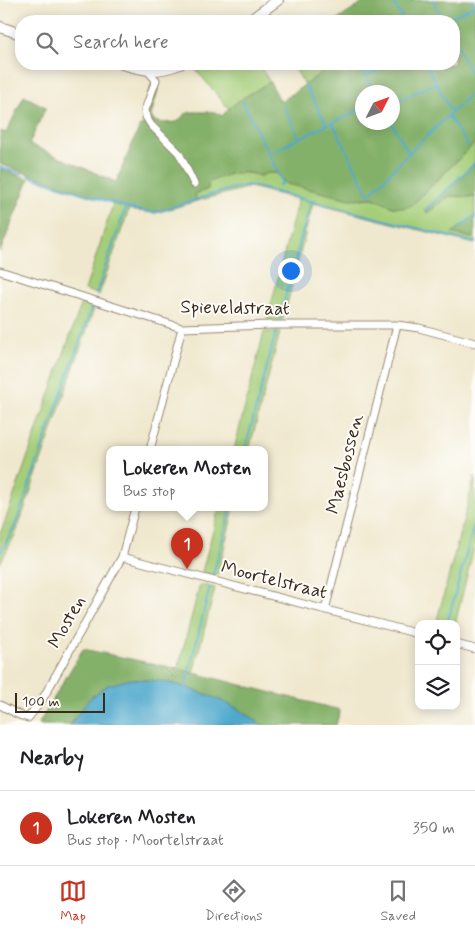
<!DOCTYPE html>
<meta charset="utf-8">
<style>
:root{--surface:#fff;--page:#f6f6f6;--text:#202124;--muted:#757577;--line:#e0e0e0;--accent:#c8321e}
body{margin:0;font-family:Mynerve,sans-serif;background:var(--page);color:var(--text)}
.controls{position:absolute;right:15px;bottom:15px;display:grid;overflow:hidden;border-radius:10px;box-shadow:0 2px 12px #0003}
.controls button{width:45px;height:45px;display:grid;place-items:center;padding:0;border:0;border-bottom:1px solid var(--line);background:var(--surface);color:var(--text);font:25px sans-serif}
.compass{position:absolute;left:355px;top:85px;width:45px;height:45px;border-radius:50%;background:var(--surface);box-shadow:0 2px 12px #0003;rotate:48deg}
.scale{position:absolute;left:15px;bottom:12px;width:90px;box-sizing:border-box;padding-left:5px;border:2px solid #3b2a1e;border-top:0;font-size:14px;line-height:18px;white-space:nowrap;color:#3b2a1e;-webkit-text-stroke:4px #fdfcf7;paint-order:stroke}
.you{position:absolute;left:290px;top:270px;width:18px;height:18px;margin:-12px;border:4px solid #fff;border-radius:50%;background:#1a73e8;box-shadow:0 0 0 8px #1a73e833}
.badge{display:grid;place-items:center;width:32px;height:32px;border-radius:50%;background:var(--accent);color:#fff;font-size:16px;font-weight:700}
.pin{position:absolute;translate:-50% -41px;filter:drop-shadow(0 1px 2px #0008)}
.pin::after{content:'';position:absolute;top:26px;width:18px;height:15px;background:inherit;clip-path:polygon(0 0,100% 0,50% 100%)}
.popup{position:absolute;left:106px;top:446px;width:162px;height:65px;box-sizing:border-box;display:grid;place-content:center;border-radius:10px;background:var(--surface);filter:drop-shadow(0 1px 4px #0005);font-size:16px;white-space:nowrap;color:var(--muted)}
.popup b{font-size:19px;color:var(--text)}
.popup::after{content:'';position:absolute;left:50%;top:100%;margin-left:-10px;border:10px solid transparent;border-top-color:var(--surface)}
.list{margin:0;padding:0;list-style:none}
h2{display:flex;justify-content:space-between;align-items:center;height:65px;margin:0;padding:0 20px;font-size:21px}
h2 small{font-size:16px;font-weight:400;color:var(--muted)}
.list li{display:grid;grid-template-columns:32px 1fr auto;gap:15px;align-items:center;box-sizing:border-box;height:75px;padding:0 20px;border-top:1px solid var(--line)}
.list b{display:block;font-size:19px;white-space:nowrap}
.list p{margin:0;font-size:16px;white-space:nowrap;color:var(--muted)}
.list em{font-size:16px;font-style:normal;color:var(--muted)}
.icon{flex:none;width:28px;height:28px;fill:none;stroke:currentColor;stroke-width:2;stroke-linecap:round;stroke-linejoin:round}
.map{position:relative;flex:none;width:475px;height:725px;overflow:hidden}
.search{position:absolute;background:var(--surface);box-shadow:0 2px 12px #0003;left:15px;right:15px;top:15px;height:55px;display:flex;align-items:center;gap:12px;box-sizing:border-box;padding:0 18px;border-radius:20px;color:var(--muted);font-size:19px}
.sheet{height:140px;background:var(--surface)}
nav{display:flex;justify-content:space-around;align-items:center;box-sizing:border-box;height:70px;border-top:1px solid var(--line);background:var(--surface);font-size:14px;color:var(--muted)}
nav a{display:grid;justify-items:center;gap:2px}
nav .on{color:var(--accent)}
.map>svg:first-child{display:block}
</style>
<div class="map">
<svg width="475" height="725" viewBox="0 0 475 725">
<rect width="100%" height="100%" fill="#fdfcf7"/>
<filter id="ink" filterUnits="userSpaceOnUse"><feTurbulence type="fractalNoise" baseFrequency=".02" numOctaves="2"/><feDisplacementMap in="SourceGraphic" scale="10" xChannelSelector="R" yChannelSelector="G"/><feConvolveMatrix kernelMatrix="1 2 1 2 8 2 1 2 1" color-interpolation-filters="sRGB"/></filter>
<filter id="wash" filterUnits="userSpaceOnUse"><feTurbulence type="fractalNoise" baseFrequency=".0096" numOctaves="4" result="noise"/><feDisplacementMap in="SourceGraphic" scale="20" xChannelSelector="R" yChannelSelector="G"/><feGaussianBlur stdDeviation="1.12" result="paint"/><feColorMatrix in="noise" values="0 0 0 0 0 0 0 0 0 0 0 0 0 0 0 0 0 1.4 0 .05"/><feComposite in="paint" operator="in"/></filter>
<g filter="url(#wash)">
<rect width="100%" height="100%" fill="#f0e8ce"/>
<path fill="#a5ce79" stroke="#707c4c" d="M194,64H258L270,82L245,97L229,109L192,65Z
M292,64H333L305,85Z
M475,143V163L425,210L427,213L450,196L475,197V215L453,233L472,238L475,235V244L313,203L283,320L267,321L298,199L250,187L197,201L195,194L208,189L207,183C226,174 240,169 260,176L267,173H276L362,199L373,198L393,207L412,205Z
M113,204L129,209L99,295L85,290Z
M82,302L95,306L16,533L0,563V532L3,527Z
M264,332H280L249,450H234Z
M475,476V543L455,624H436Z
M219,508H234L217,576L202,572Z
M200,584L215,588L193,673L178,669Z"/>
<path fill="#84b169" stroke="#606e44" fill-rule="evenodd" d="M367,0H475V143L412,205L404,208L393,207L373,198L350,199L287,184L276,173H267L260,176C240,169 226,174 208,183V189L195,194L197,201L156,213L135,211L0,164V131L6,133L24,96L46,107L29,144L116,182L140,126L146,124L142,118L143,112L153,80L160,82L151,116L154,121L163,123L177,122L184,115L190,112H215L222,116C233,102 255,91 270,82L281,102L333,64H454V21H336ZM362,92H392V122H362Z
M475,163V197L450,196L427,213L425,210Z
M0,169L29,179L0,252Z
M475,215V235L472,238L452,233Z
M83,649L178,669L340,710L336,725H261L256,720L234,707L205,694L172,683L108,685L90,698L70,725H38Z"/>
<path fill="#4ea8cc" stroke="#446975" d="M130,679C144,680 160,680 173,684C198,690 243,707 261,725H70L90,698L108,685Z"/>
<g fill="none" stroke-linecap="round" stroke-linejoin="round">
<path stroke="#4ea8cc" stroke-width="2" d="M392,0L404,21
M433,0L444,21
M473,0L475,3
M444,21L475,5
M454,40L475,82
M357,64L365,77
M426,64L452,113
M305,85L327,125
M374,92L365,77L389,64
M242,100L283,183L279,185
M392,104L435,83
M283,105L299,138
M449,117L468,146
M391,122L409,153
M333,123L369,195L409,153L475,90
M269,154L299,138L362,109
M0,167L22,174
M28,176L126,207
M425,210L475,163
M460,227L475,215
M96,294L126,207L153,213L230,189L248,185L310,201
M279,320L311,201L475,243
M245,450L276,332
M0,554L15,526L92,306
M213,575L231,508
M447,624L475,522
M185,688L210,587"/>
</g>
</g>
<g filter="url(#ink)">
<g fill="none" stroke-linecap="round" stroke-linejoin="round">
<g stroke="#968976" stroke-width="9">
<path id="street" d="M147,70L156,80L145,110L146,117L151,125L179,153L194,184
M0,271L182,328L273,325H397L419,328L475,343
M150,450L182,328
M122,557L419,634
M325,610L397,325
M456,644L475,649
M0,705L19,715L28,718L42,700L122,557L135,508"/>
</g>
<g stroke="#968976" stroke-width="12">
<path id="secondary" d="M249,21L278,0
M0,27L21,34
M122,64C146,71 157,73 180,64"/>
</g>
<use href="#street" stroke="#fff" stroke-width="7"/>
<use href="#secondary" stroke="#fff" stroke-width="10"/>
</g>
</g>
<g text-anchor="middle" dominant-baseline="central" stroke-width="4" stroke-linejoin="round" paint-order="stroke">
<g font-size="19" fill="#3b2a1e" stroke="#fdfcf7">
<text transform="translate(235 308) rotate(1)">Spieveldstraat</text>
<text transform="translate(345 464) rotate(-76)">Maesbossen</text>
<text transform="translate(274 580) rotate(14)">Moortelstraat</text>
<text transform="translate(67 622) rotate(-61)">Mosten</text>
</g>
</g>
</svg>
<div class="controls">
<button><svg class="icon" aria-label="locate" viewBox="0 0 24 24"><circle cx="12" cy="12" r="6"/><path d="M12 2v4M12 18v4M2 12h4M18 12h4"/></svg></button>
<button><svg class="icon" aria-label="layers" viewBox="0 0 24 24"><path d="M12 4l9 5-9 5-9-5zM3 14l9 5 9-5"/></svg></button>
</div>
<svg class="compass" viewBox="-18 -18 36 36"><path d="M0-13l5 13h-10z" fill="#e53935"/><path d="M0 13l5-13h-10z" fill="#757577"/></svg>
<div class="scale">100 m</div>
<div class="you"></div>
<div class="pin badge" style="left:187px;top:569px">1</div>
<div class="popup"><b>Lokeren Mosten</b>Bus stop</div>
<div class="search"><svg class="icon" aria-label="search" viewBox="0 0 24 24"><circle cx="10" cy="10" r="6"/><path d="M15 15l6 6"/></svg>Search here</div>
</div>
<section class="sheet">
<h2>Nearby<small></small></h2>
<ul class="list">
<li><span class="badge">1</span><div><b>Lokeren Mosten</b><p>Bus stop · Moortelstraat</p></div><em>350 m</em></li>
</ul>
</section>
<nav>
<a class="on"><svg class="icon" aria-label="map" viewBox="0 0 24 24"><path d="M3 6l6-2 6 2 6-2v14l-6 2-6-2-6 2zM9 4v14M15 6v14"/></svg>Map</a>
<a><svg class="icon" aria-label="directions" viewBox="0 0 24 24"><path d="M12 3l9 9-9 9-9-9zM9 14v-3h6M13 9l2 2-2 2"/></svg>Directions</a>
<a><svg class="icon" aria-label="saved" viewBox="0 0 24 24"><path d="M7 4h10v16l-5-4-5 4z"/></svg>Saved</a>
</nav>
